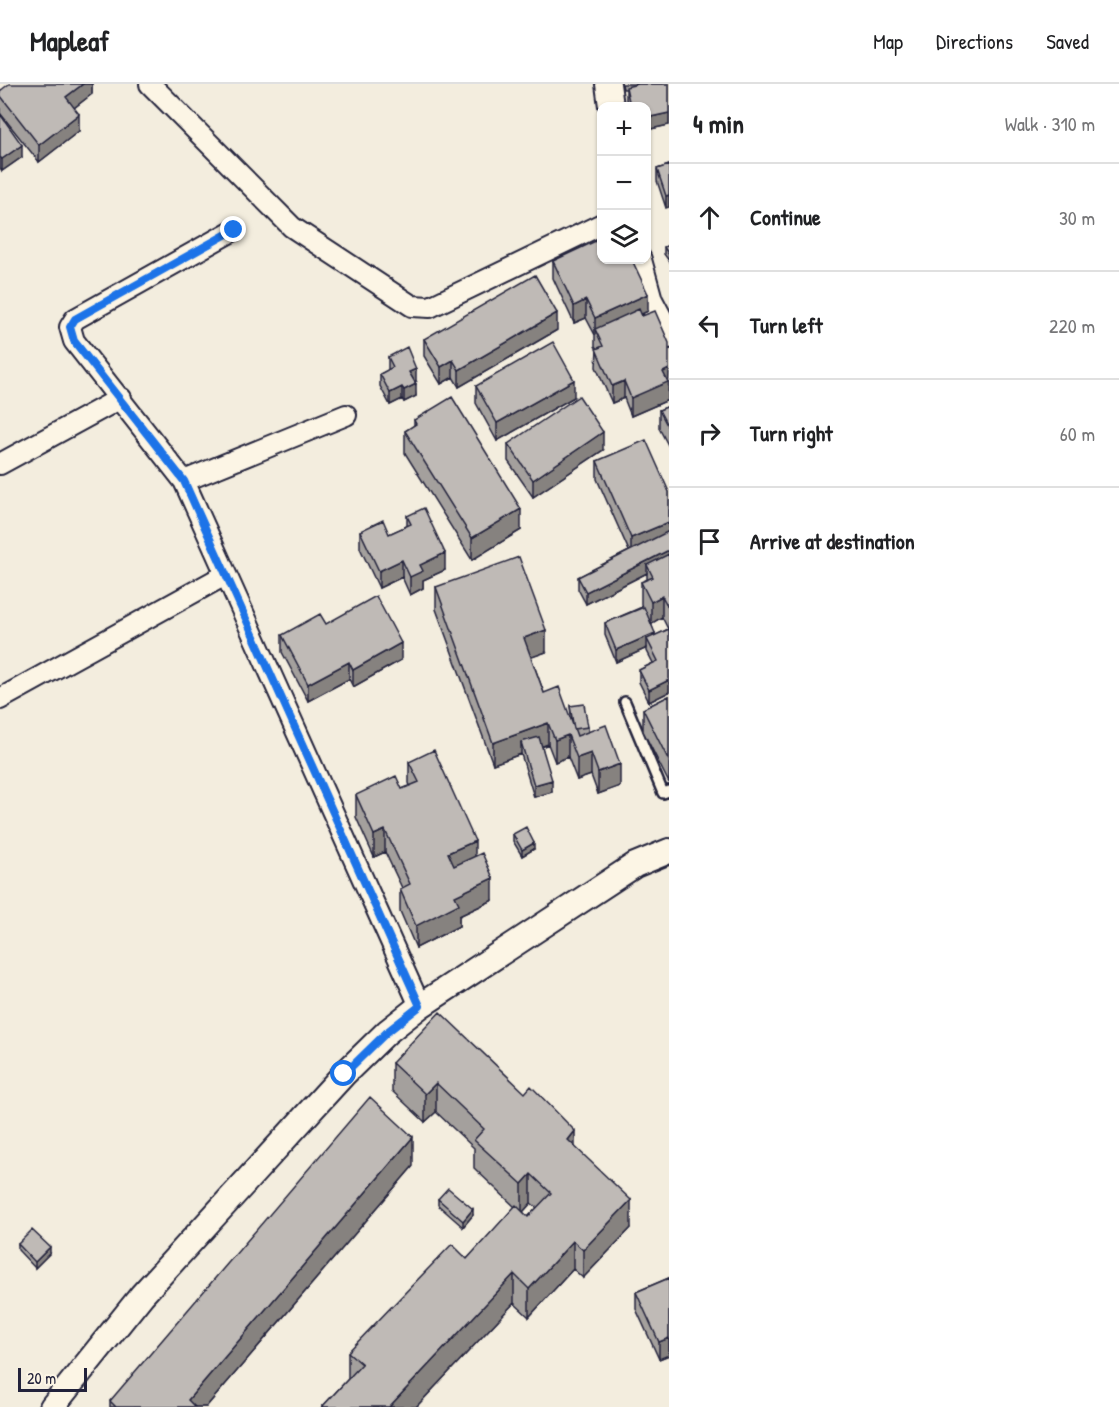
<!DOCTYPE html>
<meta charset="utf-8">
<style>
:root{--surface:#fff;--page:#f6f6f6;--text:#202124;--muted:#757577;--line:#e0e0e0}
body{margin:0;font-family:"Patrick Hand",sans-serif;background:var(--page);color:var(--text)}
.controls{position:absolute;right:18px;top:18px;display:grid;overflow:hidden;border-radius:12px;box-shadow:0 2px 4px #0004}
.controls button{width:54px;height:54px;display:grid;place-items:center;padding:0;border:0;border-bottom:2px solid var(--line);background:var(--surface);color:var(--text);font:30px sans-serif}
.scale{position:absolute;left:18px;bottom:15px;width:69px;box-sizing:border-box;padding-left:6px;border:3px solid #22223b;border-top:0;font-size:16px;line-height:21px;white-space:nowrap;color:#22223b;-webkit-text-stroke:4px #fcf5e5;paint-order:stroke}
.stop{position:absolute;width:18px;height:18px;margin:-14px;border:4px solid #1a73e8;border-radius:50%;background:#fff}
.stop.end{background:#1a73e8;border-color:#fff;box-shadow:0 2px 6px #0008}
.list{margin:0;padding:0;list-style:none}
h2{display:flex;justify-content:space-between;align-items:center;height:78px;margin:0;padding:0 24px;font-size:26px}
h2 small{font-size:20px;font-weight:400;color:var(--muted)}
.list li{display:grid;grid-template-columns:39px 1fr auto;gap:18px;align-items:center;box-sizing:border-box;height:108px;padding:0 24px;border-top:2px solid var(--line)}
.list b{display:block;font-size:22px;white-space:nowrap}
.list em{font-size:20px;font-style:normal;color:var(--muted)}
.icon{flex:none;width:33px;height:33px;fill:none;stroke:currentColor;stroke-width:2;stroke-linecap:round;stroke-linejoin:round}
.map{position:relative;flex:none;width:669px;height:1323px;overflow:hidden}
header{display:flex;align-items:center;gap:36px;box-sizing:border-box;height:84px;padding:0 30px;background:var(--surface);border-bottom:2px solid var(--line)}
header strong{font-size:28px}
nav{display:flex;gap:33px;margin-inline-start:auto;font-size:21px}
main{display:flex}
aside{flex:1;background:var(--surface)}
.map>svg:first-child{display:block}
</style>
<header>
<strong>Mapleaf</strong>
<nav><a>Map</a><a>Directions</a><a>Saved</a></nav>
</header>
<main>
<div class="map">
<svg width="669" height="1323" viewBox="0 0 669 1323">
<rect width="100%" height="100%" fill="#f3edde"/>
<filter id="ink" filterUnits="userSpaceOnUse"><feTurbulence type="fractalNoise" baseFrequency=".0167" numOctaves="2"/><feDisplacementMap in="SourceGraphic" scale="12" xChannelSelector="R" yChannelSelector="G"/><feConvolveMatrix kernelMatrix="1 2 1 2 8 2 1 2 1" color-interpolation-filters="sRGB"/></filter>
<g filter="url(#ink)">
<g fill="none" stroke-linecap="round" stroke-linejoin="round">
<g stroke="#22223b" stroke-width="14">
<path id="service" d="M625,618L663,709L669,707"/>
</g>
<g stroke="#22223b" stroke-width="24">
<path id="minor" d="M150,0L292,143L412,222L430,223L602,140
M234,146L75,235L70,243L74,257L184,397L420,922
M0,380L121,314
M184,397L346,331
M0,615L225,491"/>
</g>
<g stroke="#22223b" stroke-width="28">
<path id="tertiary" d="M608,0L611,22
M639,176L650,216L669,252
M52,1323L142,1211L344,990L387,948L420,922L635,781L669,767"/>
</g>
<use href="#service" stroke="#fcf5e5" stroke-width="9"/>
<use href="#minor" stroke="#fcf5e5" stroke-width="20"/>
<use href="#tertiary" stroke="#fcf5e5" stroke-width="24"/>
</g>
<path fill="#a4a09d" stroke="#22223b" stroke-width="1.5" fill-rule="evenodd" d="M92,0V10L74,24L79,47L39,78L0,29V7Z
M622,0H669V41L646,46V22H627L626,15V5H623Z
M0,30L22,73L2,87L0,84Z
M669,81L666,124L657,97V85Z
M669,161V177L664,170V163Z
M553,177L648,227L641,230L668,303V316L631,332L624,314L612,319L596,283L597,265L595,262V251L586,234L574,239L553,194Z
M557,246L459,303L453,293L441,300L424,272V255Z
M388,273L416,297H414L416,312L404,318L402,315L390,321L380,302V290L388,286Z
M476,302L574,313L497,357L476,319Z
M669,322V363L659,344V326Z
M414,336L521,446L472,476L405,369V347L414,342Z
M508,360L603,366L533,413L508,377Z
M597,377L669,408V608L649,618L639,598V586L653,579L647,567V564L616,578L605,551V539L642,523L641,520V498L647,496V489L586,520L578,505V493L629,467L597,395ZM662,533L668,545L655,552L651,539Z
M407,432L445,486L423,496V504L410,511L402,493L379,504L360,464V447L389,450L407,442Z
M436,503L546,568L531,573L544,609L572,639L570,622L588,643V648L620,702L598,710L591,691L577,696L568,673L555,678L548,660L542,663L552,708L534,713L521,670L493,680L436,525Z
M326,540L401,576L353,603L349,595L308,617L282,568V551Z
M669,612V699L643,647V625Z
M409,678L475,772L493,816L459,832V842L416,864L400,827V805L402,804L385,768L374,773L356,733V711L402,705L410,702L409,699Z
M513,750L534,765L522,772L513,757Z
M392,979L575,1063L631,1144L583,1194L573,1185L529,1233L514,1219L416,1323H322L348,1295V1268L467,1175L515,1123L474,1084V1064L436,1028L425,1038L392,1007ZM531,1119L537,1124L528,1133L523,1128Z
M413,1082L206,1323H110V1317Z
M438,1115L473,1131L463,1143L438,1121Z
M18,1160L50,1169L35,1184L18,1166Z
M669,1194V1271L659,1275L636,1225V1208Z"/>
<path fill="#86827f" stroke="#22223b" stroke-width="1.5" d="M83,0H92V10L66,30V13Z
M669,29V41L646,46V34Z
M79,30V47L39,78V61Z
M22,61V73L2,87V75Z
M669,111V123L666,124V112Z
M648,210V227L598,250L595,245V251V234Z
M586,216V234L574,239V222Z
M557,229V246L459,303V286Z
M453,276V293L441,300V283Z
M416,285V297L409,300V288Z
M669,285L668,316L631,332V314L663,288Z
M574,296V313L497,357V339Z
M624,297V314L612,319V302Z
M416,300V312L404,318V306Z
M402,303V315L390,321V309Z
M603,348V366L533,413V396Z
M521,425V446L472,476V454Z
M669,438V455L631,472V454Z
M669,466V478L647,481V489L586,520V508Z
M445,469V486L423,496V504L410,511V493L420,481Z
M402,476V493L379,504V487Z
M662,512V533L651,540V518Z
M546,546V568L524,576V554Z
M655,549V561L647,555V564L616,578V566Z
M401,559V576L353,603V586Z
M349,578V595L308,617V600Z
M669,596V608L649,618V606Z
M548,639V660L525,669L521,658V670L493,680V659Z
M568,651V673L555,678V656Z
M591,669V691L577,696V674Z
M620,680V702L598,710V688Z
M552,696V708L534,713V701Z
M385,746V768L374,773V751Z
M475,757V778L448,791V769Z
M534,759V765L522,772V766Z
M493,794V816L459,832V842L416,864V842L455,812Z
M436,999V1028L425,1038V1010Z
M575,1047V1075L568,1056Z
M413,1053V1082L206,1323H188V1316Z
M531,1090V1119L522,1129V1100Z
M631,1116V1144L583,1194V1166Z
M473,1125V1131L463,1143V1137Z
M573,1157V1185L529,1233V1205Z
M50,1163V1169L35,1184V1178Z
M514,1190V1219L416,1323H389Z
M669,1254V1271L659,1275V1258Z"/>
<path fill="#bfbab6" stroke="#22223b" stroke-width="1.5" d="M9,0H83L66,13L79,30L39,61L0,11V7Z
M638,0H669V29L646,34V22H630L626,3Z
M0,30L22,61L2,75L0,73Z
M669,81V111L666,112L657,85Z
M602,154V176H632L648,210L595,234L586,216L574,222L553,177Z
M669,161V171L664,163Z
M535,191L557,229L459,286L453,276L441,283L424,255Z
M639,225L642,232L655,227L669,259V285L663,288L668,298L631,314L624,297L612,302L596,265L603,262L595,245Z
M553,258L574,296L497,339L476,302Z
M407,263L416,285L409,288L416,300L404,306L402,303L390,309L380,290L393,283L388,273Z
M579,312L603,348L533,396L508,360Z
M452,313L521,425L472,454L405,347L416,340L414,336Z
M669,322V345L659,326Z
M646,356L669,408V438L631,454L597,377Z
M424,424L445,469L420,481L423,487L410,493L402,476L379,487L360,447L383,436L389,450L411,440L407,432Z
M669,447V466L586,508L578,493Z
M669,470V525L662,512L651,518L641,498L653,493L647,481Z
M519,473L546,546L524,554L544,609L559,603L577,652L606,641L620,680L598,688L591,669L577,674L568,651L555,656L548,639L493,659L436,503Z
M376,512L401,559L353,586L349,578L308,600L282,551L320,530L326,540Z
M644,523L655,549L616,566L605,539Z
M669,545V596L649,606L639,586L658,577L647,555Z
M669,612V677L643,625Z
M584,620L588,643L574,645L570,622Z
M539,653L552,696L534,701L521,658Z
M434,666L475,757L448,769L454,782L482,769L493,794L455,812L459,820L416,842L400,805L410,800L392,761L385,746L374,751L356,711L396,692L402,705L419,698L409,678Z
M526,743L534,759L522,766L513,750Z
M440,928L525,1009L531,1002L575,1047L568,1056L631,1116L583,1166L573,1157L529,1205L514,1190L389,1323H322L362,1280L348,1268L452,1160L467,1175L516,1121L528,1133L551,1109L531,1090L522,1100L474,1056L484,1045L436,999L425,1010L392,979Z
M370,1013L413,1053L188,1316L195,1323H116L110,1317Z
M448,1104L473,1125L463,1137L438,1115Z
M32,1146L50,1163L35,1178L18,1160Z
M669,1194V1254L659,1258L636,1208Z"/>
</g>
<g fill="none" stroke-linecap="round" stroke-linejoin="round" filter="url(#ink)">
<path stroke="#1a73e8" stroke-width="8" d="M234,146L75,235L70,243L74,257L184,397L420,922L387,948L344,990"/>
</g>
</svg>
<div class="controls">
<button>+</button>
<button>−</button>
<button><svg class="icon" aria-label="layers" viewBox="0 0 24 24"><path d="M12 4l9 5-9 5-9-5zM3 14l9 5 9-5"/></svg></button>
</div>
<div class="scale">20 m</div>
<div class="stop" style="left:344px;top:990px"></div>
<div class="stop end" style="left:234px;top:146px"></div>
</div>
<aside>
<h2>4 min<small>Walk · 310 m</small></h2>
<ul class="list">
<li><svg class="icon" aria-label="ahead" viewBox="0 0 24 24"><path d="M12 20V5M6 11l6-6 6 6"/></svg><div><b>Continue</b></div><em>30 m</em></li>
<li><svg class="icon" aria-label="left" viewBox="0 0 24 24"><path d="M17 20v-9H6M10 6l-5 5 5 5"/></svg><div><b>Turn left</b></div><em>220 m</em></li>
<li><svg class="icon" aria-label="right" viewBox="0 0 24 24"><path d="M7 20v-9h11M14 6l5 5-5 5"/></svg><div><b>Turn right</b></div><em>60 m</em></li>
<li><svg class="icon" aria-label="arrive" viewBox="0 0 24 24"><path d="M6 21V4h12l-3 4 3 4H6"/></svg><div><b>Arrive at destination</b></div></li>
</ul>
</aside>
</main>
